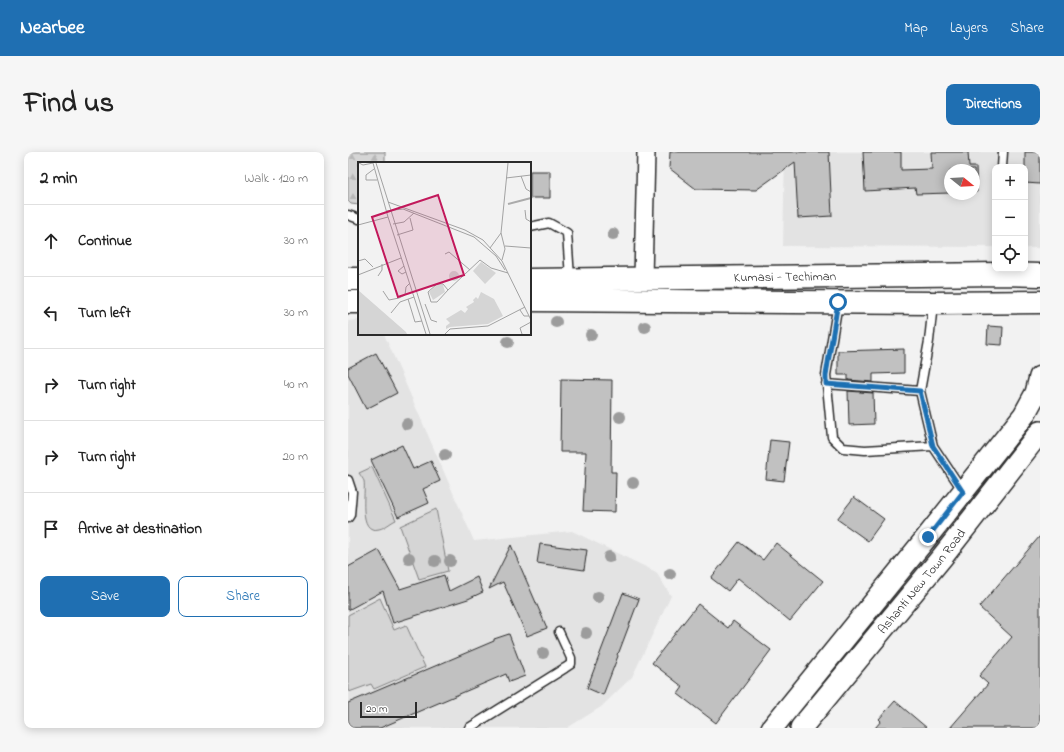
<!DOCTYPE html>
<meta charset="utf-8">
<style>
:root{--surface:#fff;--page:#f6f6f6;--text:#222;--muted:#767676;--line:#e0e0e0;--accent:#1f6fb2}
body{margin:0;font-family:"Indie Flower",sans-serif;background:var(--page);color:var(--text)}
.controls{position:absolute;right:12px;top:12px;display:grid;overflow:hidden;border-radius:8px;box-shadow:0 2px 10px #0003}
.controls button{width:36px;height:36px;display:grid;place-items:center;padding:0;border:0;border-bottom:1px solid var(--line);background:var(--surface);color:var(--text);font:20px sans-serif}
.compass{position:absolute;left:596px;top:12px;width:36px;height:36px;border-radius:50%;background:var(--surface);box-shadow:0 2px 10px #0003;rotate:108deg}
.scale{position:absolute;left:12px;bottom:10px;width:57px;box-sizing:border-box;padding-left:4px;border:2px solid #2b2b2b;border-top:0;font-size:11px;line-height:14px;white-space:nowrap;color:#2b2b2b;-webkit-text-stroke:3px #fff;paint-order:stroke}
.stop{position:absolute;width:12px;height:12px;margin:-9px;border:3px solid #1f6fb2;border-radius:50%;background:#fff}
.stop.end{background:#1f6fb2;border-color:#fff;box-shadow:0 1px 4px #0008}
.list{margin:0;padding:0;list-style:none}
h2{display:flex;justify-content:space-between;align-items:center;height:52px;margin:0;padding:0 16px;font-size:17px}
h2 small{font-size:13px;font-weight:400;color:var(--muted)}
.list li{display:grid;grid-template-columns:26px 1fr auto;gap:12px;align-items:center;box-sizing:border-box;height:72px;padding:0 16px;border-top:1px solid var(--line)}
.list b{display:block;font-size:15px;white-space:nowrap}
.list em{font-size:13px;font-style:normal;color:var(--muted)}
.actions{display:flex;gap:8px;padding:12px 16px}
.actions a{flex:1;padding:9px 0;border:1px solid var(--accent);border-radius:8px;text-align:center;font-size:14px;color:var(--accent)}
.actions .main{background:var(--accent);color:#fff}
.icon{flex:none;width:22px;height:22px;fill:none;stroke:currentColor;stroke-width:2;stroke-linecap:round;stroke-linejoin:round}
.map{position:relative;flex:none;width:692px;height:576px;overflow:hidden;border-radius:8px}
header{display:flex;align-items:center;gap:24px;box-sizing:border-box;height:56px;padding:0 20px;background:var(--accent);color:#fff}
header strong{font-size:19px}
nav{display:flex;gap:22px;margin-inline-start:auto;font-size:14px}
.intro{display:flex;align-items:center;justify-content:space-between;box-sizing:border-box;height:96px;padding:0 24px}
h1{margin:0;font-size:28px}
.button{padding:10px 18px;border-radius:8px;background:var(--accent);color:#fff;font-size:14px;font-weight:700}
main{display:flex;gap:24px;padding:0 24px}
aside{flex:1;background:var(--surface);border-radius:8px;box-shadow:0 2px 10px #0003}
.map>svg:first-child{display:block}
</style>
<header>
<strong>Nearbee</strong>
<nav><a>Map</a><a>Layers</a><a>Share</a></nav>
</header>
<div class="intro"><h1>Find us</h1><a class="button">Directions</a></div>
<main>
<aside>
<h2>2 min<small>Walk · 120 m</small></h2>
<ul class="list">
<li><svg class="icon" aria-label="ahead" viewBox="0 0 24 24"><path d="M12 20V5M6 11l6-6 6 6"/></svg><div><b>Continue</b></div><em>30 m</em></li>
<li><svg class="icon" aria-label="left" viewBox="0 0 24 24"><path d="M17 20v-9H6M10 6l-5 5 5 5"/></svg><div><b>Turn left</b></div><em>30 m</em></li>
<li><svg class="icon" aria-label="right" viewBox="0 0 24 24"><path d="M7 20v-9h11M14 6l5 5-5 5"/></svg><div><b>Turn right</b></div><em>40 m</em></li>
<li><svg class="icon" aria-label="right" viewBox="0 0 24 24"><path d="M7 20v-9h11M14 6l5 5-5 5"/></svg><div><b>Turn right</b></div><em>20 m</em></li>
<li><svg class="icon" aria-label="arrive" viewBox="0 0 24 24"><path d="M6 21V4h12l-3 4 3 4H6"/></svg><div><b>Arrive at destination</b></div></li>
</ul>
<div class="actions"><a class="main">Save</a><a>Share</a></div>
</aside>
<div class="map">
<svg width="692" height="576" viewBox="0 0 692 576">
<defs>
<pattern id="forest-firs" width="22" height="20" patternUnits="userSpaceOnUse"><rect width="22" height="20" fill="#d5d5d5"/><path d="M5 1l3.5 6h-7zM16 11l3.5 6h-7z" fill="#b7b7b7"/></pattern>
</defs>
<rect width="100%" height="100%" fill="#f2f2f2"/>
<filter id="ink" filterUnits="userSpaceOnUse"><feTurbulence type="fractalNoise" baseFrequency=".025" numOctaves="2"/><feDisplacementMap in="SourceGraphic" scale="8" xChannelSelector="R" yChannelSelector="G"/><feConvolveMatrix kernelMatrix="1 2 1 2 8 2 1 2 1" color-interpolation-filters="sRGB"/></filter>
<g filter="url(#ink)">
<path fill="#e3e3e3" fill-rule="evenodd" d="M437,0H692V96H677V15H647V95L435,94ZM602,18H626V42H602Z
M11,168V182H36L126,389L224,379L308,420L323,444L284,525L253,555L219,576H0V169Z"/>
<path fill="#d5d5d5" stroke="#808080" d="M24,315L48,368C43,370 37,376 31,377C9,383 18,339 16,329C15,327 13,324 11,321Z
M88,357L100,419L71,427L52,374Z
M32,446L46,478L58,473L77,515L26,537L23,532L1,540L0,537V463Z"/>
<path fill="url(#forest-firs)" stroke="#808080" d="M0,0H37V11H11V53L3,52L0,49Z"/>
<path fill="#c1c1c1" stroke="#2b2b2b" d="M322,0H481L484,64L450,66L447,10L408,38L348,37L321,16Z
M515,0H553V18L584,17L583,0H620L621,15H628L629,40H626V18H602V41L568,42L567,36L517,39Z
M677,0H692V32L677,31Z
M182,19H202V46H182Z
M640,174L655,175L654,193L639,192Z
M556,197V221L525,222V230L500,228V223H490V199Z
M28,201L49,241L18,257L0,222V216Z
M213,227L264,228L263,320H268L267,360L235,359L238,300H212Z
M500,239L525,241L526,272L501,273Z
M422,288L441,290L436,329L418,327Z
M54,293L65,317L83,309L92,329L75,337L81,351L50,365L23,308Z
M506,345L536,367L520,389L489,367Z
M692,384V576H602L640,532L631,524L664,485L631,455Z
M391,390L415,408L428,391L475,429L442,469L390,426L380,439L363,426Z
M192,392L239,398L236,418L189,411Z
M163,393L199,476L179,484L155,430L141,437Z
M31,398L52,437L96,423L101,439L129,425L135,440L120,447L45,471L35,439L0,458V415Z
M275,441L291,447L271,500L269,502L270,504L255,543L239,536Z
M350,452L380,476L385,469L423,498L368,571L330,542L335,535L304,511Z
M161,482L177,524L161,530L158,522L32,576H3L0,568V551L146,489V487Z
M547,549L579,576H527L533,569L531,567Z"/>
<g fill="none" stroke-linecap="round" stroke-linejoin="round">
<g stroke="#2b2b2b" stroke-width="11">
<path id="service" d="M654,15L655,0
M0,63L11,67
M182,75L201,71L219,81L222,126
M490,151L478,223L484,285L495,296L517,298L585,294
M585,152L581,189L572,239L585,294L615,339
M478,232L572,239
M0,328L4,340L2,363L0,366
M121,576L217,516L223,512V506L211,480"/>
</g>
<g stroke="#2b2b2b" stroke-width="20">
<path id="minor" d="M295,126L298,0"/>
</g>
<g stroke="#2b2b2b" stroke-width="24">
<g id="tertiary">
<path d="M424,576L579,385L676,263L688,241L692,225"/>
<path id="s1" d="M453,576L595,404L692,280"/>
</g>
</g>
<g stroke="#2b2b2b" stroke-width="25">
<g id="secondary">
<path d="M0,127H11"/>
<path id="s2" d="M182,128L651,122L692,123"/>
<path d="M182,148L585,151L692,150"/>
<path d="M0,150H11"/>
</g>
</g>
<use href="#service" stroke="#fff" stroke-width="8"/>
<use href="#minor" stroke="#fff" stroke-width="17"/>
<use href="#tertiary" stroke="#fff" stroke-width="21"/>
<use href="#secondary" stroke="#fff" stroke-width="22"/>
</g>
<g fill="#9c9c9c">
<circle cx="265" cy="82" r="6"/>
<circle cx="208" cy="170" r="6"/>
<circle cx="297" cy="175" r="6"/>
<circle cx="243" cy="183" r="6"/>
<circle cx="160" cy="190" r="6"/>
<circle cx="272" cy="265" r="6"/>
<circle cx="59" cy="272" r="6"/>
<circle cx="97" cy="303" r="6"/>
<circle cx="285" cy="331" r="6"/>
<circle cx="261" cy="405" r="6"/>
<circle cx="61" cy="406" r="6"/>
<circle cx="87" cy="409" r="6"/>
<circle cx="102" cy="409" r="6"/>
<circle cx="322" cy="422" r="6"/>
<circle cx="250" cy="445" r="6"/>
<circle cx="238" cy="481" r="6"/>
<circle cx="195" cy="501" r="6"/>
</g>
</g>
<g fill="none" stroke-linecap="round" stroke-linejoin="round" filter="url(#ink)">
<path stroke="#1f6fb2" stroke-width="5" d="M490,150L478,223V232L572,239L585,294L615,340L580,385"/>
</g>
<g text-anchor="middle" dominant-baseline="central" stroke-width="4" stroke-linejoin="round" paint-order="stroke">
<g font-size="13" fill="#2b2b2b" stroke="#fff">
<text stroke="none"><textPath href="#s2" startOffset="255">Kumasi - Techiman</textPath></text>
<text stroke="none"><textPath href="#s1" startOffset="190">Ashanti New Town Road</textPath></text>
</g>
</g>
<g transform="translate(10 10)">
<rect width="173" height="173" fill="#f2f2f2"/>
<path d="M123,100L138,111L127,122L115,109ZM91 114a5 5 0 1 1 10 0a5 5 0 1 1-10 0ZM79,123H85L87,130L75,138L71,130ZM0,128L48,170L49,172H0ZM123,130L136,137L145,154L130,162L92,165L88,167V164L92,161L88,157L103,148L107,151L110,147L108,145L116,140L115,138L118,135L120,137Z" fill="#d5d5d5"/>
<path fill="none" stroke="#ababab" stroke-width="2" d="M150,42L173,36"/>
<path fill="none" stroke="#a2a2a2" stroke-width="1" d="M1,1L5,3L15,1M15,1L30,55L68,172M18,1L72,172M16,7L8,13V18H19M163,14L168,27L173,30M148,16L173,13M30,40L107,68L125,78L144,99L173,158M167,48L168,57L173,60M28,49L45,47L116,75L138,94L147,108M35,62L46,60L56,51M0,63L30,55M39,73L55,68L52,56M147,84L173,86M132,86L143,71M87,92L91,90L112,108M144,98L147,87L143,71L150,1M0,99L7,97L15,105M46,104L40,109L44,112L48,110M0,113L43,96M20,114L24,108V102M79,122H85L90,128L79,140H73L70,130ZM90,128L122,98L133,106L150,111M25,129L31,138L41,136L47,133L48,125L52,121M50,137L57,160L64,159M67,142L73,158L79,160M162,148L166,154H171M33,151L42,140L56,135M87,172L92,167L130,164L167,145M164,172L162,166L173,160"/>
<path fill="#c2185b" fill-opacity="0.15" stroke="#c2185b" stroke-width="2" d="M80,33L106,113L40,135L14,55Z"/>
<rect width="173" height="173" fill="none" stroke="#2b2b2b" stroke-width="2"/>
</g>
</svg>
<div class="controls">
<button>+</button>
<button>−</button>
<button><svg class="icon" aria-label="locate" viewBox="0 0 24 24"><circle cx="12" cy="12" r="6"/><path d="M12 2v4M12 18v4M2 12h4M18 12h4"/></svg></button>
</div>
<svg class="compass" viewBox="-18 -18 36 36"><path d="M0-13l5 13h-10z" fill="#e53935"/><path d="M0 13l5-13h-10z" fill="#767676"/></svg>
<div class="scale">20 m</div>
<div class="stop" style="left:490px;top:150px"></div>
<div class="stop end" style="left:580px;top:385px"></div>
</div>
</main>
